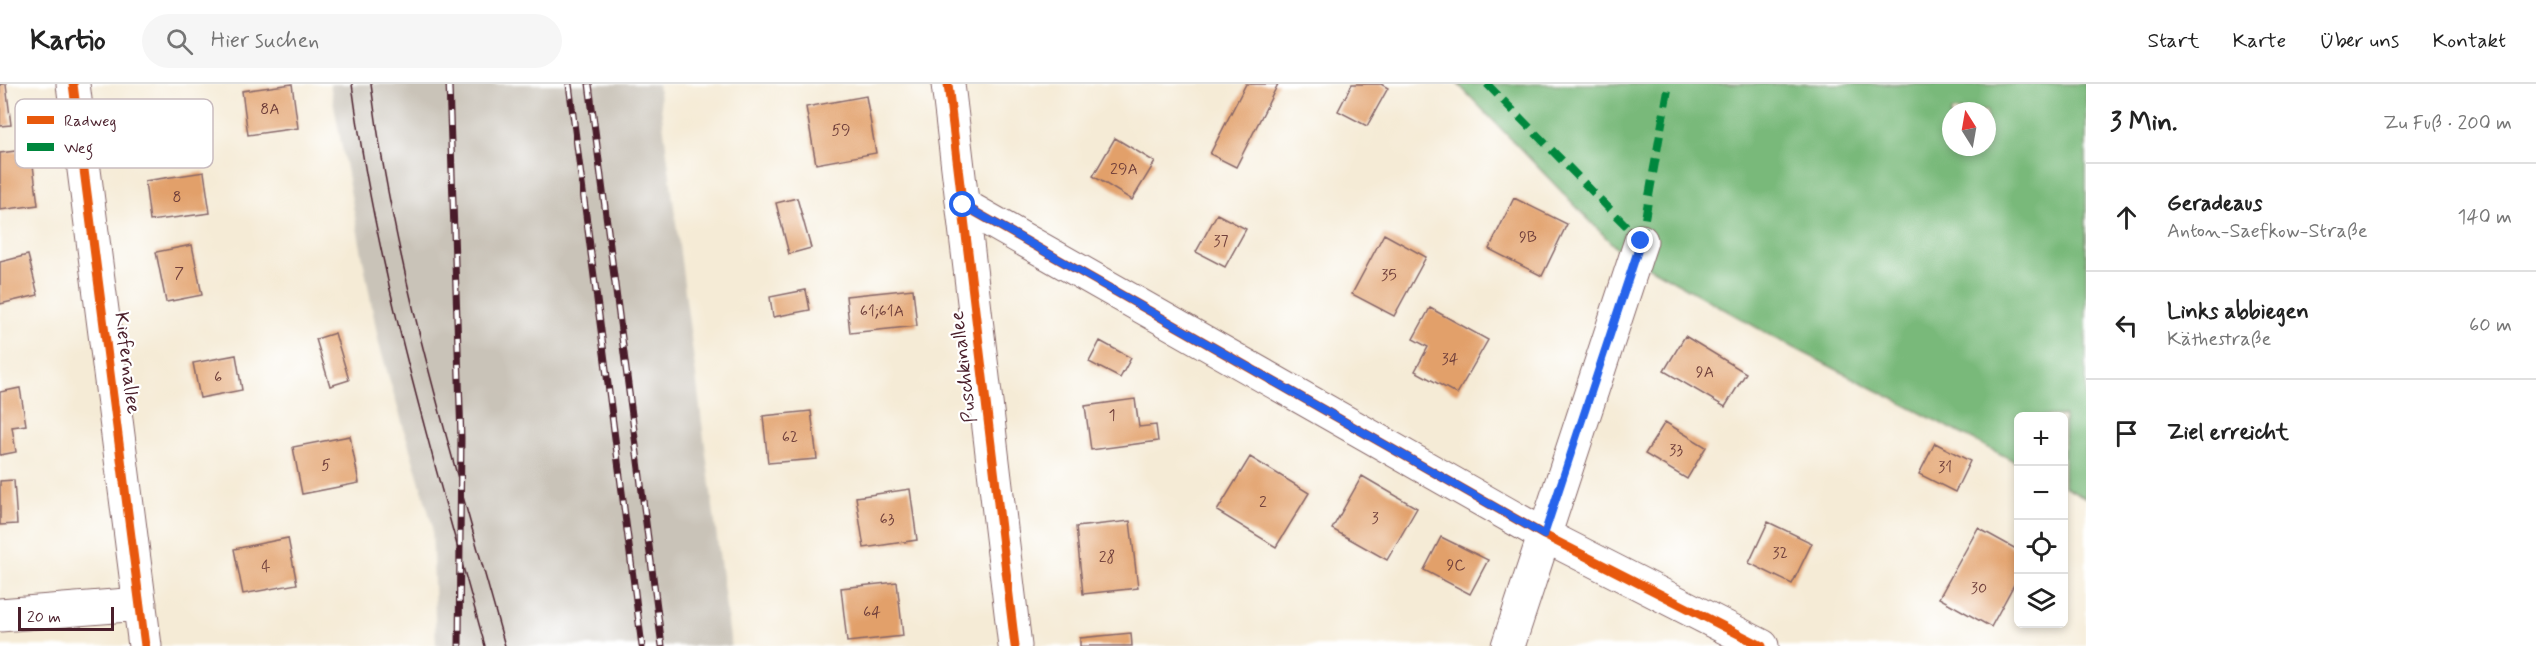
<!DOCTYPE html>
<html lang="de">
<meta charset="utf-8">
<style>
:root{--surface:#fff;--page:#f6f6f6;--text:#222;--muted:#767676;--line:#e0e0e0}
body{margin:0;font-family:Mynerve,sans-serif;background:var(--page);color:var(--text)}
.controls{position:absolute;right:18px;bottom:18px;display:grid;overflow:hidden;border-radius:9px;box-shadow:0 3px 9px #0003}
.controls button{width:54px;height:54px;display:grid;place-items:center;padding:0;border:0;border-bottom:2px solid var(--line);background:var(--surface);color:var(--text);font:30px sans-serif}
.compass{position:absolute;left:1942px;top:18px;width:54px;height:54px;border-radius:50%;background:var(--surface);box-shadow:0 3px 9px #0003;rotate:349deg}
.scale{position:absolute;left:18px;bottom:15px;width:96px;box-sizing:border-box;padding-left:6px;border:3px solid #4a1f2b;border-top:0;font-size:16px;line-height:21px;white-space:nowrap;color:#4a1f2b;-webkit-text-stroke:4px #fff;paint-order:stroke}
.stop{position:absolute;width:18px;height:18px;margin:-14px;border:4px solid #2563eb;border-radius:50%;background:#fff}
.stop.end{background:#2563eb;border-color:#fff;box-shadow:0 2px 6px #0008}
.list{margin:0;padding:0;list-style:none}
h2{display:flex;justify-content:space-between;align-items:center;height:78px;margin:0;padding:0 24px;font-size:26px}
h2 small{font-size:20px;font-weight:400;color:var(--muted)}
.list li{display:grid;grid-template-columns:39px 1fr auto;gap:18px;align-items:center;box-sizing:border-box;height:108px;padding:0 24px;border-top:2px solid var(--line)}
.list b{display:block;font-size:22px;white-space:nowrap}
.list p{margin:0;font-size:20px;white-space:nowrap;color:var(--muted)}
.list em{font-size:20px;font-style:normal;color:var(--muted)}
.icon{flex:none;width:33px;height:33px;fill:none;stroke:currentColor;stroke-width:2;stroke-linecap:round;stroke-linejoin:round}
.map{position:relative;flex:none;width:2086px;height:562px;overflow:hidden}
header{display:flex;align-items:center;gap:36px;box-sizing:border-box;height:84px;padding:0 30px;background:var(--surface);border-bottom:2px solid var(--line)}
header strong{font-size:28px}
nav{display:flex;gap:33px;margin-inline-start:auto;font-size:21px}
.search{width:420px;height:54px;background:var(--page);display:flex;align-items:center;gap:15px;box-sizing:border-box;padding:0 21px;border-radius:33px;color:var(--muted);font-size:22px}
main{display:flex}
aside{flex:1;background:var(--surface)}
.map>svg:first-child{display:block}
</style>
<header>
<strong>Kartio</strong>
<div class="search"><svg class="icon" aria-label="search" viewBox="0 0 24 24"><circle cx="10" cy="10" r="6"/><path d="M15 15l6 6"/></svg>Hier suchen</div>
<nav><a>Start</a><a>Karte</a><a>Über uns</a><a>Kontakt</a></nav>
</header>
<main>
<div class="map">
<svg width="2086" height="562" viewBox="0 0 2086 562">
<rect width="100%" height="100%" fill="#fff"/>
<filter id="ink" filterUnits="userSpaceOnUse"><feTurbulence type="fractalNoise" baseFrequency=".0167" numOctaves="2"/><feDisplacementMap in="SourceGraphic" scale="12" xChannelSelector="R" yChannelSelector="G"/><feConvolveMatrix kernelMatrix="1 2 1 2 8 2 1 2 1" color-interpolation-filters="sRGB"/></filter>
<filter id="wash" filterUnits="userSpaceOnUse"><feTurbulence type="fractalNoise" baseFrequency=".008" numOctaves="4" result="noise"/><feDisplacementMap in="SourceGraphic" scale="24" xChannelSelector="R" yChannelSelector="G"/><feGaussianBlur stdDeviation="1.35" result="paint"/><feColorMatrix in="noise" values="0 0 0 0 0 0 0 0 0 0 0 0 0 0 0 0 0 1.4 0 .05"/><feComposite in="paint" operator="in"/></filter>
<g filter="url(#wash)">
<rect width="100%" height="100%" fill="#f5ebd6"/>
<path fill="#c9c3b8" d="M330,0H658L731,562H436L432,440L379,260Z"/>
<path fill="#79b97a" stroke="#626c52" stroke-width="1.5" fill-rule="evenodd" d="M1458,0H2086V414L2064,402V332H2018V379L1779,256L1617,165ZM1951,27H1987V63H1951Z"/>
<g id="blocks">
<path fill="#e2a06b" d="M0,0H6L11,41L0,42Z
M292,0L298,44L248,51L242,7Z
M1246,0H1278L1236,83L1210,70Z
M1352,0H1381L1388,4L1367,42L1338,27Z
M866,12L876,69L816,80L806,23Z
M1115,54L1155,78L1132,116L1093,92Z
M31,65L38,121L0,126V69Z
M204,88L210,129L150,137L145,97Z
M797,114L811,164L789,170L776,119Z
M1514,114L1567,140L1542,192L1489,165Z
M1217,130L1246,145L1225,183L1196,168Z
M1384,150L1426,173L1394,232L1352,210Z
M192,161L202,211L166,218L156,168Z
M28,171L38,211L0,220V178Z
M913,205L917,242L850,249L846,212Z
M806,206L810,226L773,233L770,213Z
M1430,224L1488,256L1457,310L1415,287L1428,263L1413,255Z
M335,249L349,296L330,302L316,255Z
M1685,252L1746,289L1725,323L1664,287Z
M1100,257L1131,274L1120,294L1089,278Z
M236,271L242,306L200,314L193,279Z
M20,304L26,341L12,343L16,368L0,371V308Z
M1135,315L1139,343L1156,341L1158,357L1091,366L1085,322Z
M811,327L817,375L768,379L763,332Z
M1665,338L1706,363L1687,395L1645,370Z
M350,352L359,399L302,410L293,363Z
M1935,359L1970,377L1955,408L1919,390Z
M1250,373L1309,409L1276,463L1217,427Z
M1362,392L1417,424L1387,476L1332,445Z
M14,396L17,440L0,441V397Z
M910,405L917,456L864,464L856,413Z
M1130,437L1138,504L1083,510L1076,443Z
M1768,438L1812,459L1792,500L1749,479Z
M1978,444L2018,466V493L1991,543L1939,514Z
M1441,453L1488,476L1470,510L1424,486Z
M288,454L297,500L243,510L234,465Z
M897,498L903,552L847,558L841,504Z
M1131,549L1132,562H1080V554Z"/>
</g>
</g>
<g filter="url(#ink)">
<use href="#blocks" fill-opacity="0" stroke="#866667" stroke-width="1.5"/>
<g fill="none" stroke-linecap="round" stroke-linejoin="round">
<g stroke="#866667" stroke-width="35">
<path id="minor" d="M73,0L145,562
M948,0L1015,562
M963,121L1544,451L1762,562
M0,531L140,520
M1508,562L1641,157"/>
</g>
<use href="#minor" stroke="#fff" stroke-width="33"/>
<path stroke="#4a1f2b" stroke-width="1.5" d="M352,0C377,191 434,376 485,562
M371,0C395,191 454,377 505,562"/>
<g stroke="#4a1f2b" stroke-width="7">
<path id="rail" d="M449,0L461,354L459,562
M569,0L642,562
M589,0L662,562"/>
</g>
<use href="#rail" stroke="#fff" stroke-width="4.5" stroke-dasharray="14" stroke-linecap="butt"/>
<path stroke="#00873e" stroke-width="8" stroke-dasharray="15 8" stroke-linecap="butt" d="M1487,0L1641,157
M1641,157L1669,0"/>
<g stroke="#fff" stroke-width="13">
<path id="cycleway" d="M73,0L145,562
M948,0L1015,562
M963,121L1544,451L1762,562"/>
</g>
<use href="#cycleway" stroke="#e8590c" stroke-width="9"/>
</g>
</g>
<g fill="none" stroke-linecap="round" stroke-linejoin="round" filter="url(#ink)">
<path stroke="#2563eb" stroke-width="8" d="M963,121L1544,451L1641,157"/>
</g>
<g text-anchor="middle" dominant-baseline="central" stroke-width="4.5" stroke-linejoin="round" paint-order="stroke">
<g font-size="16" fill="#703f3b">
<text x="270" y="25">8A</text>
<text x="841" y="46">59</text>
<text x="1124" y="85">29A</text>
<text x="177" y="113">8</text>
<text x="1528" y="153">9B</text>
<text x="1221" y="157">37</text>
<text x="179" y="189">7</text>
<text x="1389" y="191">35</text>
<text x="882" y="227">61;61A</text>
<text x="1450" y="275">34</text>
<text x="1705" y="288">9A</text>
<text x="218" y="293">6</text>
<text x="1112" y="331">1</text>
<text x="790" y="353">62</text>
<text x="1676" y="366">33</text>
<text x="326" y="381">5</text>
<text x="1945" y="383">31</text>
<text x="1263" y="418">2</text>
<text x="1375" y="434">3</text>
<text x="887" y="435">63</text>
<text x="1780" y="469">32</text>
<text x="1107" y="473">28</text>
<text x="1456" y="481">9C</text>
<text x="266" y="482">4</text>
<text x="1979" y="504">30</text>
<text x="872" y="528">64</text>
</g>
<g font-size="20" fill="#4a1f2b" stroke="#fff">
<text transform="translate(127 279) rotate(83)">Kiefernallee</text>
<text transform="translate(964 283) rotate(-97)">Puschkinallee</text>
</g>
</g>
<rect x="15" y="15" width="198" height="69" rx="9" fill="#fff" stroke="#c9bcbf" stroke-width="1.5"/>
<rect x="27" y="32" width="27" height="8" fill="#e8590c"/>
<rect x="27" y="59" width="27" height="8" fill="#00873e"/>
<g font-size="16" fill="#4a1f2b">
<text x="64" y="42">Radweg</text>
<text x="64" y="69">Weg</text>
</g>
</svg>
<div class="controls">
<button>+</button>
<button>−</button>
<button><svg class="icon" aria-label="locate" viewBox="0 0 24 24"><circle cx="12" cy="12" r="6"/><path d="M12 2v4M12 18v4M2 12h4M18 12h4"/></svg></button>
<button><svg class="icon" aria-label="layers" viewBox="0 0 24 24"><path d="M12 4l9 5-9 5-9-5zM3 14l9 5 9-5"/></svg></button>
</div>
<svg class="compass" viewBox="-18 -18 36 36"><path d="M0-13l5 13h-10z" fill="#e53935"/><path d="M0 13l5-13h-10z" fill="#767676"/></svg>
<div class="scale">20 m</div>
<div class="stop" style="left:963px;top:121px"></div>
<div class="stop end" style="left:1641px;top:157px"></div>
</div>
<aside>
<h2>3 Min.<small>Zu Fuß · 200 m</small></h2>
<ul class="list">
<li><svg class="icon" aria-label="ahead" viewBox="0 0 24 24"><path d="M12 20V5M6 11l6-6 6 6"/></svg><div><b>Geradeaus</b><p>Anton-Saefkow-Straße</p></div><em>140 m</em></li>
<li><svg class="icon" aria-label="left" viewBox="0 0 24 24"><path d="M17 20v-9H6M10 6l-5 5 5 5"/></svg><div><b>Links abbiegen</b><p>Käthestraße</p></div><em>60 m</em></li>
<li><svg class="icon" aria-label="arrive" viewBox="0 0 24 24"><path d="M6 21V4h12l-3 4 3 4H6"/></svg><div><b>Ziel erreicht</b></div></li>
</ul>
</aside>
</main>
